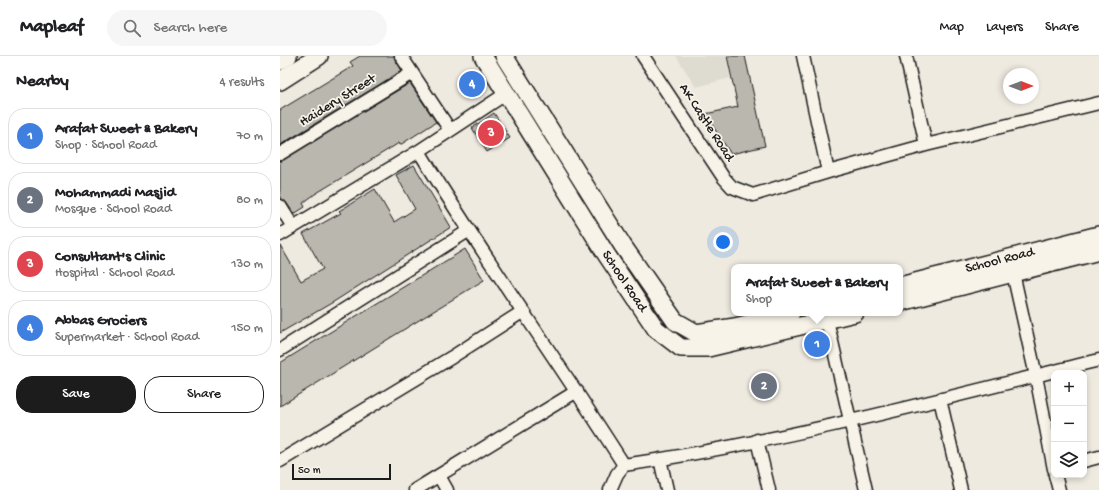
<!DOCTYPE html>
<meta charset="utf-8">
<style>
:root{--surface:#fff;--page:#f6f6f6;--text:#202124;--muted:#757577;--line:#e0e0e0;--accent:#1c1c1c}
body{margin:0;font-family:"Gochi Hand",sans-serif;background:var(--page);color:var(--text)}
.controls{position:absolute;right:12px;bottom:12px;display:grid;overflow:hidden;border-radius:8px;box-shadow:0 2px 6px #0003}
.controls button{width:36px;height:36px;display:grid;place-items:center;padding:0;border:0;border-bottom:1px solid var(--line);background:var(--surface);color:var(--text);font:20px sans-serif}
.compass{position:absolute;left:723px;top:12px;width:36px;height:36px;border-radius:50%;background:var(--surface);box-shadow:0 2px 6px #0003;rotate:90deg}
.scale{position:absolute;left:12px;bottom:10px;width:99px;box-sizing:border-box;padding-left:4px;border:2px solid #1c1c1c;border-top:0;font-size:11px;line-height:14px;white-space:nowrap;color:#1c1c1c;-webkit-text-stroke:3px #f7f3e8;paint-order:stroke}
.you{position:absolute;left:443px;top:186px;width:14px;height:14px;margin:-10px;border:3px solid #fff;border-radius:50%;background:#1a73e8;box-shadow:0 0 0 6px #1a73e833}
.badge{display:grid;place-items:center;width:26px;height:26px;border-radius:50%;background:var(--accent);color:#fff;font-size:13px;font-weight:700}
.pin{position:absolute;translate:-50% -50%;border:2px solid #fff;box-shadow:0 1px 4px #0006}
.popup{position:absolute;left:451px;top:208px;width:172px;height:52px;box-sizing:border-box;display:grid;place-content:center;border-radius:8px;background:var(--surface);filter:drop-shadow(0 1px 3px #0005);font-size:13px;white-space:nowrap;color:var(--muted)}
.popup b{font-size:15px;color:var(--text)}
.popup::after{content:'';position:absolute;left:50%;top:100%;margin-left:-8px;border:8px solid transparent;border-top-color:var(--surface)}
.list{margin:0;padding:0;list-style:none}
h2{display:flex;justify-content:space-between;align-items:center;height:52px;margin:0;padding:0 16px;font-size:17px}
h2 small{font-size:13px;font-weight:400;color:var(--muted)}
.list li{display:grid;grid-template-columns:26px 1fr auto;gap:12px;align-items:center;box-sizing:border-box;height:56px;margin:0 8px 8px;padding:0 8px;border:1px solid var(--line);border-radius:16px}
.list b{display:block;font-size:15px;white-space:nowrap}
.list p{margin:0;font-size:13px;white-space:nowrap;color:var(--muted)}
.list em{font-size:13px;font-style:normal;color:var(--muted)}
.actions{display:flex;gap:8px;padding:12px 16px}
.actions a{flex:1;padding:9px 0;border:1px solid var(--accent);border-radius:16px;text-align:center;font-size:14px;color:var(--accent)}
.actions .main{background:var(--accent);color:#fff}
.icon{flex:none;width:22px;height:22px;fill:none;stroke:currentColor;stroke-width:2;stroke-linecap:round;stroke-linejoin:round}
.map{position:relative;flex:none;width:819px;height:434px;overflow:hidden}
header{display:flex;align-items:center;gap:24px;box-sizing:border-box;height:56px;padding:0 20px;background:var(--surface);border-bottom:1px solid var(--line)}
header strong{font-size:19px}
nav{display:flex;gap:22px;margin-inline-start:auto;font-size:14px}
.search{width:280px;height:36px;background:var(--page);display:flex;align-items:center;gap:10px;box-sizing:border-box;padding:0 14px;border-radius:22px;color:var(--muted);font-size:15px}
main{display:flex}
aside{flex:1;background:var(--surface)}
.map>svg:first-child{display:block}
</style>
<header>
<strong>Mapleaf</strong>
<div class="search"><svg class="icon" aria-label="search" viewBox="0 0 24 24"><circle cx="10" cy="10" r="6"/><path d="M15 15l6 6"/></svg>Search here</div>
<nav><a>Map</a><a>Layers</a><a>Share</a></nav>
</header>
<main>
<aside>
<h2>Nearby<small>4 results</small></h2>
<ul class="list">
<li><span class="badge" style="background:#3f7fe0">1</span><div><b>Arafat Sweet &amp; Bakery</b><p>Shop · School Road</p></div><em>70 m</em></li>
<li><span class="badge" style="background:#6b7280">2</span><div><b>Mohammadi Masjid</b><p>Mosque · School Road</p></div><em>80 m</em></li>
<li><span class="badge" style="background:#e0444e">3</span><div><b>Consultant's Clinic</b><p>Hospital · School Road</p></div><em>130 m</em></li>
<li><span class="badge" style="background:#3f7fe0">4</span><div><b>Abbas Grociers</b><p>Supermarket · School Road</p></div><em>150 m</em></li>
</ul>
<div class="actions"><a class="main">Save</a><a>Share</a></div>
</aside>
<div class="map">
<svg width="819" height="434" viewBox="0 0 819 434">
<rect width="100%" height="100%" fill="#eeeae0"/>
<filter id="ink" filterUnits="userSpaceOnUse"><feTurbulence type="fractalNoise" baseFrequency=".025" numOctaves="2"/><feDisplacementMap in="SourceGraphic" scale="8" xChannelSelector="R" yChannelSelector="G"/><feConvolveMatrix kernelMatrix="1 2 1 2 8 2 1 2 1" color-interpolation-filters="sRGB"/></filter>
<g filter="url(#ink)">
<path fill="#dedbd1" d="M396,0H446L450,22L416,31Z"/>
<path fill="#bab7af" stroke="#1c1c1c" d="M80,0H114L122,15L0,89V54L73,10L70,6Z
M447,0H465L485,90L451,98L425,58L458,51Z
M130,27L156,66L120,89L119,87L35,138L23,147L25,151L14,158L6,146L0,143V105Z
M214,57L230,82L207,96L192,72Z
M134,109L171,171L55,245L0,277V189L21,225L43,213L23,178L61,157L59,155L95,133L114,166L135,153L116,119Z
M185,193L204,224L0,350V307Z"/>
<g fill="none" stroke-linecap="round" stroke-linejoin="round">
<g stroke="#1c1c1c" stroke-width="15">
<path id="street" d="M121,0L170,74
M363,0L443,121L452,131L473,139L548,116L646,89L819,47
M523,0L548,116
M626,0L646,89
M139,95C204,202 277,303 344,409
M0,98L132,17
M0,150L13,171
M0,179L139,95L227,37
M733,217L756,320L774,413
M547,264L586,434
M0,294L188,175
M660,343L681,434
M477,384L489,434
M380,403L387,434
M0,405L172,301L242,256
M804,405L819,401
M775,419L779,434
M159,420L167,434
M135,434L297,335
M330,434L337,418L344,409C505,385 662,343 819,304"/>
</g>
<g stroke="#1c1c1c" stroke-width="20">
<g id="secondary">
<path id="s1" d="M203,0L326,198L376,273L401,292H428L575,257"/>
<path d="M224,0L343,190L395,265L416,277L455,271L511,257"/>
<path d="M0,5L8,0"/>
<path d="M0,25L39,0"/>
<path id="s2" d="M620,230L819,179"/>
<path d="M620,246L819,195"/>
</g>
</g>
<use href="#street" stroke="#f7f3e8" stroke-width="12"/>
<use href="#secondary" stroke="#f7f3e8" stroke-width="17"/>
</g>
</g>
<g text-anchor="middle" dominant-baseline="central" stroke-width="3.5" stroke-linejoin="round" paint-order="stroke">
<g font-size="14" fill="#1c1c1c" stroke="#f7f3e8">
<text transform="translate(58 45) rotate(-32)">Haidery Street</text>
<text transform="translate(426 67) rotate(57)">AK Castle Road</text>
<text stroke="none"><textPath href="#s2" startOffset="103">School Road</textPath></text>
<text stroke="none"><textPath href="#s1" startOffset="266">School Road</textPath></text>
</g>
</g>
</svg>
<div class="controls">
<button>+</button>
<button>−</button>
<button><svg class="icon" aria-label="layers" viewBox="0 0 24 24"><path d="M12 4l9 5-9 5-9-5zM3 14l9 5 9-5"/></svg></button>
</div>
<svg class="compass" viewBox="-18 -18 36 36"><path d="M0-13l5 13h-10z" fill="#e53935"/><path d="M0 13l5-13h-10z" fill="#757577"/></svg>
<div class="scale">50 m</div>
<div class="you"></div>
<div class="pin badge" style="left:537px;top:288px;background:#3f7fe0">1</div>
<div class="popup"><b>Arafat Sweet &amp; Bakery</b>Shop</div>
<div class="pin badge" style="left:484px;top:330px;background:#6b7280">2</div>
<div class="pin badge" style="left:211px;top:77px;background:#e0444e">3</div>
<div class="pin badge" style="left:192px;top:28px;background:#3f7fe0">4</div>
</div>
</main>
